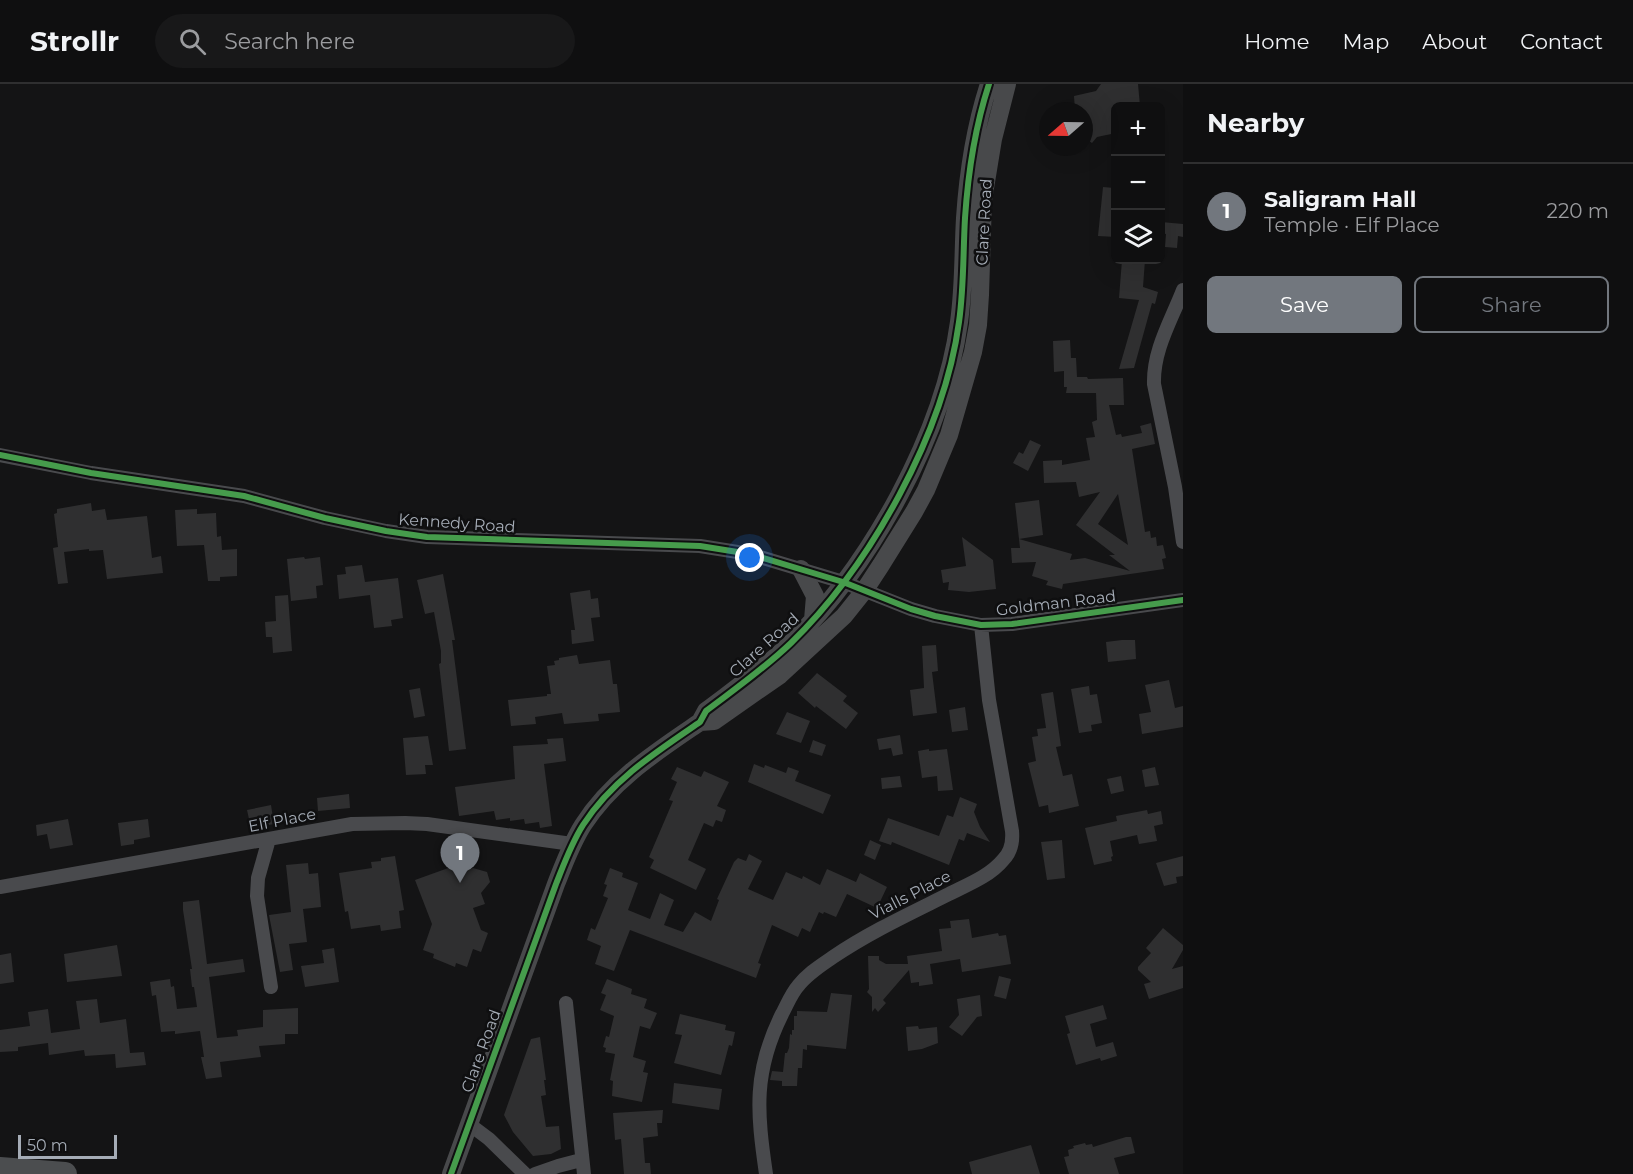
<!DOCTYPE html>
<meta charset="utf-8">
<style>
:root{--surface:#0f0f10;--page:#181819;--text:#f1f3f6;--muted:#9b9c9f;--line:#2f2f30;--accent:#72777e}
body{margin:0;font-family:Montserrat,sans-serif;background:var(--page);color:var(--text)}
.controls{position:absolute;right:18px;top:18px;display:grid;overflow:hidden;border-radius:9px;box-shadow:0 6px 24px #0002}
.controls button{width:54px;height:54px;display:grid;place-items:center;padding:0;border:0;border-bottom:2px solid var(--line);background:var(--surface);color:var(--text);font:30px sans-serif}
.compass{position:absolute;left:1039px;top:18px;width:54px;height:54px;border-radius:50%;background:var(--surface);box-shadow:0 6px 24px #0002;rotate:250deg}
.scale{position:absolute;left:18px;bottom:15px;width:99px;box-sizing:border-box;padding-left:6px;border:3px solid #a5acb6;border-top:0;font-size:16px;line-height:21px;white-space:nowrap;color:#a5acb6;-webkit-text-stroke:4px #0f0f10;paint-order:stroke}
.you{position:absolute;left:750px;top:474px;width:21px;height:21px;margin:-15px;border:4px solid #fff;border-radius:50%;background:#1a73e8;box-shadow:0 0 0 9px #1a73e833}
.badge{display:grid;place-items:center;width:39px;height:39px;border-radius:50%;background:var(--accent);color:#fff;font-size:20px;font-weight:700}
.pin{position:absolute;translate:-50% -50px;filter:drop-shadow(0 2px 3px #0008)}
.pin::after{content:'';position:absolute;top:32px;width:21px;height:18px;background:inherit;clip-path:polygon(0 0,100% 0,50% 100%)}
.list{margin:0;padding:0;list-style:none}
h2{display:flex;justify-content:space-between;align-items:center;height:78px;margin:0;padding:0 24px;font-size:26px}
h2 small{font-size:20px;font-weight:400;color:var(--muted)}
.list li{display:grid;grid-template-columns:39px 1fr auto;gap:18px;align-items:center;box-sizing:border-box;height:96px;padding:0 24px;border-top:2px solid var(--line)}
.list b{display:block;font-size:22px;white-space:nowrap}
.list p{margin:0;font-size:20px;white-space:nowrap;color:var(--muted)}
.list em{font-size:20px;font-style:normal;color:var(--muted)}
.actions{display:flex;gap:12px;padding:18px 24px}
.actions a{flex:1;padding:14px 0;border:2px solid var(--accent);border-radius:9px;text-align:center;font-size:21px;color:var(--accent)}
.actions .main{background:var(--accent);color:#fff}
.icon{flex:none;width:33px;height:33px;fill:none;stroke:currentColor;stroke-width:2;stroke-linecap:round;stroke-linejoin:round}
.map{position:relative;flex:none;width:1183px;height:1090px;overflow:hidden}
header{display:flex;align-items:center;gap:36px;box-sizing:border-box;height:84px;padding:0 30px;background:var(--surface);border-bottom:2px solid var(--line)}
header strong{font-size:28px}
nav{display:flex;gap:33px;margin-inline-start:auto;font-size:21px}
.search{width:420px;height:54px;background:var(--page);display:flex;align-items:center;gap:15px;box-sizing:border-box;padding:0 21px;border-radius:33px;color:var(--muted);font-size:22px}
main{display:flex}
aside{flex:1;background:var(--surface)}
.map>svg:first-child{display:block}
</style>
<header>
<strong>Strollr</strong>
<div class="search"><svg class="icon" aria-label="search" viewBox="0 0 24 24"><circle cx="10" cy="10" r="6"/><path d="M15 15l6 6"/></svg>Search here</div>
<nav><a>Home</a><a>Map</a><a>About</a><a>Contact</a></nav>
</header>
<main>
<div class="map">
<svg width="1183" height="1090" viewBox="0 0 1183 1090">
<rect width="100%" height="100%" fill="#141415"/>
<path fill="#2f2f30" fill-rule="evenodd" d="M1101,0H1138L1140,22H1116V49L1097,53L1092,59L1084,53V27H1075L1074,12L1096,7Z
M1103,103L1114,104L1116,153L1098,152Z
M1161,138L1183,140V153L1178,152L1177,164L1165,163L1166,150L1161,149Z
M1122,176H1145L1143,203L1158,208L1155,220L1152,219L1134,284L1119,285L1139,216L1119,214Z
M1070,256L1071,274H1076L1077,293H1087L1088,295L1123,294L1124,321H1109L1116,351L1121,350L1122,353L1142,349L1140,342L1151,339L1155,360L1132,365L1145,448L1150,447L1151,454L1156,453L1157,462L1163,461L1166,474L1162,475L1164,485L1063,500L1062,505L1046,501L1048,497L1032,492L1036,478L1012,479L1011,464H1020L1019,455L1072,470L1070,476L1085,474L1130,487L1109,471H1115L1076,441L1100,408L1079,413L1076,398L1044,399L1043,377L1062,376V381L1090,376L1086,354L1095,353L1092,338L1097,336L1096,309H1066L1067,303H1064V287L1054,288L1053,257ZM1118,410L1128,461L1098,440Z
M1030,356L1041,361L1028,387L1013,379L1019,368L1023,370Z
M1039,416L1043,451L1019,455L1015,419Z
M91,419L92,427L105,425L107,436L147,432L152,474L161,472L163,489L107,495L103,466L89,467V465L64,468L68,499L58,500L53,464L58,463L54,430L57,429V425Z
M197,425V430L216,429L217,453L221,452L222,466L237,465V492L220,493V497H208L204,461L177,462L175,426Z
M962,453L993,476L996,505L969,508L948,506L949,498L943,499L941,486L966,482Z
M304,473L305,475L320,473L323,501L316,502L317,514L291,517L287,475Z
M362,481L365,498L398,494L403,534L391,536L392,542L374,544L370,511L339,515L337,491L346,490L345,483Z
M443,490L455,556H452L466,665L449,667L439,580L441,579V567L434,528L425,530L417,496Z
M590,506L591,515L598,514L600,533L591,534L594,557L572,560L571,546H575L570,509Z
M288,511L292,567L273,569L272,553H266L265,538L276,537L275,512Z
M1122,556H1135L1136,575L1108,578L1106,558Z
M936,561L938,587L932,588L937,629L913,632L910,606L924,604L922,562Z
M577,571L579,580L610,576L613,600H617L620,628L598,630L599,637L564,640L562,629L535,633L536,640L511,642L508,616L547,612V610H551L547,582L555,581L554,577L559,576V574Z
M817,589L847,612L843,617L858,629L846,645L816,622L815,624L798,609Z
M1169,596L1175,624L1183,622V643L1142,650L1139,630L1151,628L1145,601Z
M1089,602L1090,611L1097,610L1102,639L1091,641L1092,647L1079,649L1071,605Z
M420,604L425,632L414,634L409,606Z
M1053,608L1061,662L1056,663L1063,692L1072,690L1079,722L1049,729L1048,721L1039,723L1028,679L1036,677L1032,653L1038,652L1037,645L1046,644L1041,610Z
M965,623L968,646L952,648L949,626Z
M787,628L810,637L801,659L776,650Z
M900,651L903,670L893,672L891,664L879,666L877,655Z
M428,652L433,681H425L426,690L406,691L403,654Z
M563,654L566,677L544,680L552,742L540,744L539,738L525,740L524,735L510,737V734L496,736L494,727L459,732L455,703L515,695L513,662L548,660L547,655Z
M813,656L826,661L822,672L809,668Z
M929,665V667L947,665L953,706L938,707L937,692L922,694L918,667Z
M754,680L764,684L765,681L786,689L788,683L799,687L795,697L831,711L823,730L748,698Z
M677,683L701,693L704,687L729,698L717,722L726,726L722,738L716,736L713,743L704,739L688,776L706,785L696,806L650,784L654,776L649,773L673,717L669,716L677,698L671,695Z
M1155,683L1159,701L1145,703L1142,686Z
M900,692L902,703L882,705L881,694Z
M1121,692L1124,707L1111,710L1107,695Z
M349,710L350,724L318,727L317,714Z
M960,713L977,720L974,728L980,743L990,758L967,749L964,757L959,755L949,781L892,758L891,761L879,757L888,734L939,752L947,731L953,733Z
M271,721L274,740L251,744L247,726Z
M1147,726L1148,730L1161,727L1163,740L1154,742L1157,757L1139,760L1137,751L1110,757L1113,772L1111,773L1112,777L1094,781L1085,744L1117,737L1116,732Z
M68,735L73,761L50,765L47,750L37,752L36,741Z
M148,735L150,753L134,756V760L121,762L118,739Z
M870,756L881,761L875,776L864,771Z
M1062,756L1065,794L1047,796L1041,758Z
M749,770L762,777L748,805L773,816L786,788L802,795L803,792L820,801L827,785L856,798L860,789L887,803L877,824L847,810L836,833L824,828L823,830L819,828L810,848L802,844L798,853L772,841L758,879L761,880L756,894L630,846L614,887L595,880L601,862L587,856L591,844L595,846L608,814L603,812L607,801L604,800L610,784L623,789L622,793L638,799L628,826L650,835L660,809L674,816L664,841L683,848L695,828L711,837L719,816L717,815L734,778L738,774L746,777Z
M395,772L404,826L399,827L401,844L381,847L380,841L351,845L348,827L345,828L339,789L372,784L371,778L381,777V774Z
M1183,772V792L1176,793L1177,799L1164,802L1156,779Z
M308,779L309,790L318,789L321,823L303,825L307,858L289,860L293,886L280,888L269,831L291,828L286,781Z
M465,782L468,786L473,784L487,788L490,798L481,809L485,820L473,824L481,846L488,849L481,868L473,865L467,883L456,879L455,883L433,874L434,870L423,866L432,840L415,796L451,783Z
M199,816L207,880L243,875L245,888L209,893L217,954L238,952L237,946L263,943V926L298,924V950H285V960L259,962L261,973L220,978L222,993L206,995L201,973H204L200,947L175,950V947L161,948L156,911L152,912L150,898L170,895L171,903L174,902L177,925L197,923L194,903H192L190,885H192L183,826V818Z
M969,835L972,854L998,849L999,852L1006,851L1011,880L962,888L960,875L930,880L933,900L919,902V898L911,899L909,886L883,916L886,919L878,928L875,924L872,928V913L867,908L869,905L868,872H879V876L886,880H908L907,872L942,867L939,845L951,844L950,837Z
M1163,844L1183,861V866L1172,885L1183,882V904L1149,915L1144,900L1151,898L1138,886V883L1151,869L1146,864Z
M117,861L122,892L67,898L64,870Z
M334,864L339,898L305,903L301,882L324,879L322,866Z
M11,869L14,898L0,900V871Z
M999,892L1011,895L1006,915L994,912Z
M607,895L632,905L631,910L647,915L644,924L657,929L650,945L640,942L633,973L646,977L643,988L648,989L642,1018L612,1012L613,997L610,996L615,970L605,968L606,964L603,963L606,952L609,953L614,932L600,926L606,911L601,909Z
M831,909L852,911L846,965L807,961V966L803,965L802,984H798L797,1002H782V997L770,996L772,987L783,988L785,969H787L789,964L790,950L792,951V946H794V932H797V927L827,928Z
M980,911L982,932L977,933L962,952L949,943L959,931L957,915Z
M97,915L100,939L126,935L130,969L144,968L146,981L116,984L115,970L85,972L84,966L49,971L48,959L18,963V967L0,968V946L30,942L28,928L48,925L51,949L80,945L76,917Z
M1103,921L1107,935L1090,940L1096,963L1113,958L1117,972L1101,977L1100,974L1076,981L1067,950L1070,949L1065,932Z
M680,930L726,941L725,946L735,948L732,962L729,961L721,991L674,979L682,951L675,950Z
M918,942L919,945L937,943L938,959L922,965L908,967L906,943Z
M540,953L546,996H544L546,1011L541,1012L546,1043L559,1042L561,1065L551,1070L533,1072L513,1048L504,1031L531,955Z
M674,999L722,1005L719,1026L672,1019Z
M663,1026L662,1039H657L658,1052L643,1054L645,1079H650L651,1090H624L621,1055L615,1056L613,1029Z
M1126,1053H1131L1135,1069L1114,1074L1119,1090H1069L1064,1073L1069,1072L1068,1066L1074,1064L1073,1062L1085,1059L1086,1061L1092,1060L1093,1063Z
M1031,1061L1040,1090H972L969,1078Z"/>
<g fill="none" stroke-linecap="round" stroke-linejoin="round">
<path stroke="#494a4d" stroke-width="14" d="M1183,206C1171,237 1153,266 1154,300L1175,403L1183,458
M0,371L91,389L244,412L325,434L386,447L427,453L700,462L750,470L843,498L911,525L935,532L981,541L1012,540L1183,516
M269,755L258,794L257,812L271,903
M0,803L352,740L405,739L427,740L572,760
M566,919L584,1090
M469,1040L489,1055L525,1090
M535,1090L558,1082L581,1076
M766,1090C757,1028 753,988 782,930C787,921 791,910 798,902C807,890 820,882 833,873C870,848 909,830 949,810C967,801 990,792 1003,776C1011,768 1013,758 1012,747L989,616L981,541"/>
<path stroke="#48494b" stroke-width="18" d="M801,485L815,512L813,536
M700,638L714,637L780,591L844,532L864,507L881,481L914,428L926,406L949,351L973,268L978,241L980,211L983,116L993,55L1007,0
M451,1090L556,800C564,780 571,760 583,741C612,696 656,668 700,638L706,627C735,605 765,584 791,559C871,481 944,349 959,238C964,203 963,169 965,134C968,89 975,43 989,0"/>
<path stroke="#4b4d4f" stroke-width="24" d="M0,1085L65,1090"/>
<g stroke="#0f0f10" stroke-width="10">
<path id="cycleway" d="M0,371L91,389L244,412L325,434L386,447L427,453L700,462L750,470L843,498L911,525L935,532L981,541L1012,540L1183,516
M451,1090L556,800C564,780 571,760 583,741C612,696 656,668 700,638L706,627C735,605 765,584 791,559C871,481 944,349 959,238C964,203 963,169 965,134C968,89 975,43 989,0"/>
</g>
<use href="#cycleway" stroke="#469c4c" stroke-width="6"/>
</g>
<g text-anchor="middle" dominant-baseline="central" stroke-width="5" stroke-linejoin="round" paint-order="stroke">
<g font-size="16" fill="#a5acb6" stroke="#0f0f10">
<text transform="translate(984 138) rotate(-87)">Clare Road</text>
<text transform="translate(457 439) rotate(4)">Kennedy Road</text>
<text transform="translate(1056 519) rotate(-7)">Goldman Road</text>
<text transform="translate(764 561) rotate(-42)">Clare Road</text>
<text transform="translate(282 736) rotate(-11)">Elf Place</text>
<text transform="translate(910 811) rotate(-27)">Vialls Place</text>
<text transform="translate(481 967) rotate(-70)">Clare Road</text>
</g>
</g>
</svg>
<div class="controls">
<button>+</button>
<button>−</button>
<button><svg class="icon" aria-label="layers" viewBox="0 0 24 24"><path d="M12 4l9 5-9 5-9-5zM3 14l9 5 9-5"/></svg></button>
</div>
<svg class="compass" viewBox="-18 -18 36 36"><path d="M0-13l5 13h-10z" fill="#e53935"/><path d="M0 13l5-13h-10z" fill="#9b9c9f"/></svg>
<div class="scale">50 m</div>
<div class="you"></div>
<div class="pin badge" style="left:460px;top:799px">1</div>
</div>
<aside>
<h2>Nearby<small></small></h2>
<ul class="list">
<li><span class="badge">1</span><div><b>Saligram Hall</b><p>Temple · Elf Place</p></div><em>220 m</em></li>
</ul>
<div class="actions"><a class="main">Save</a><a>Share</a></div>
</aside>
</main>
